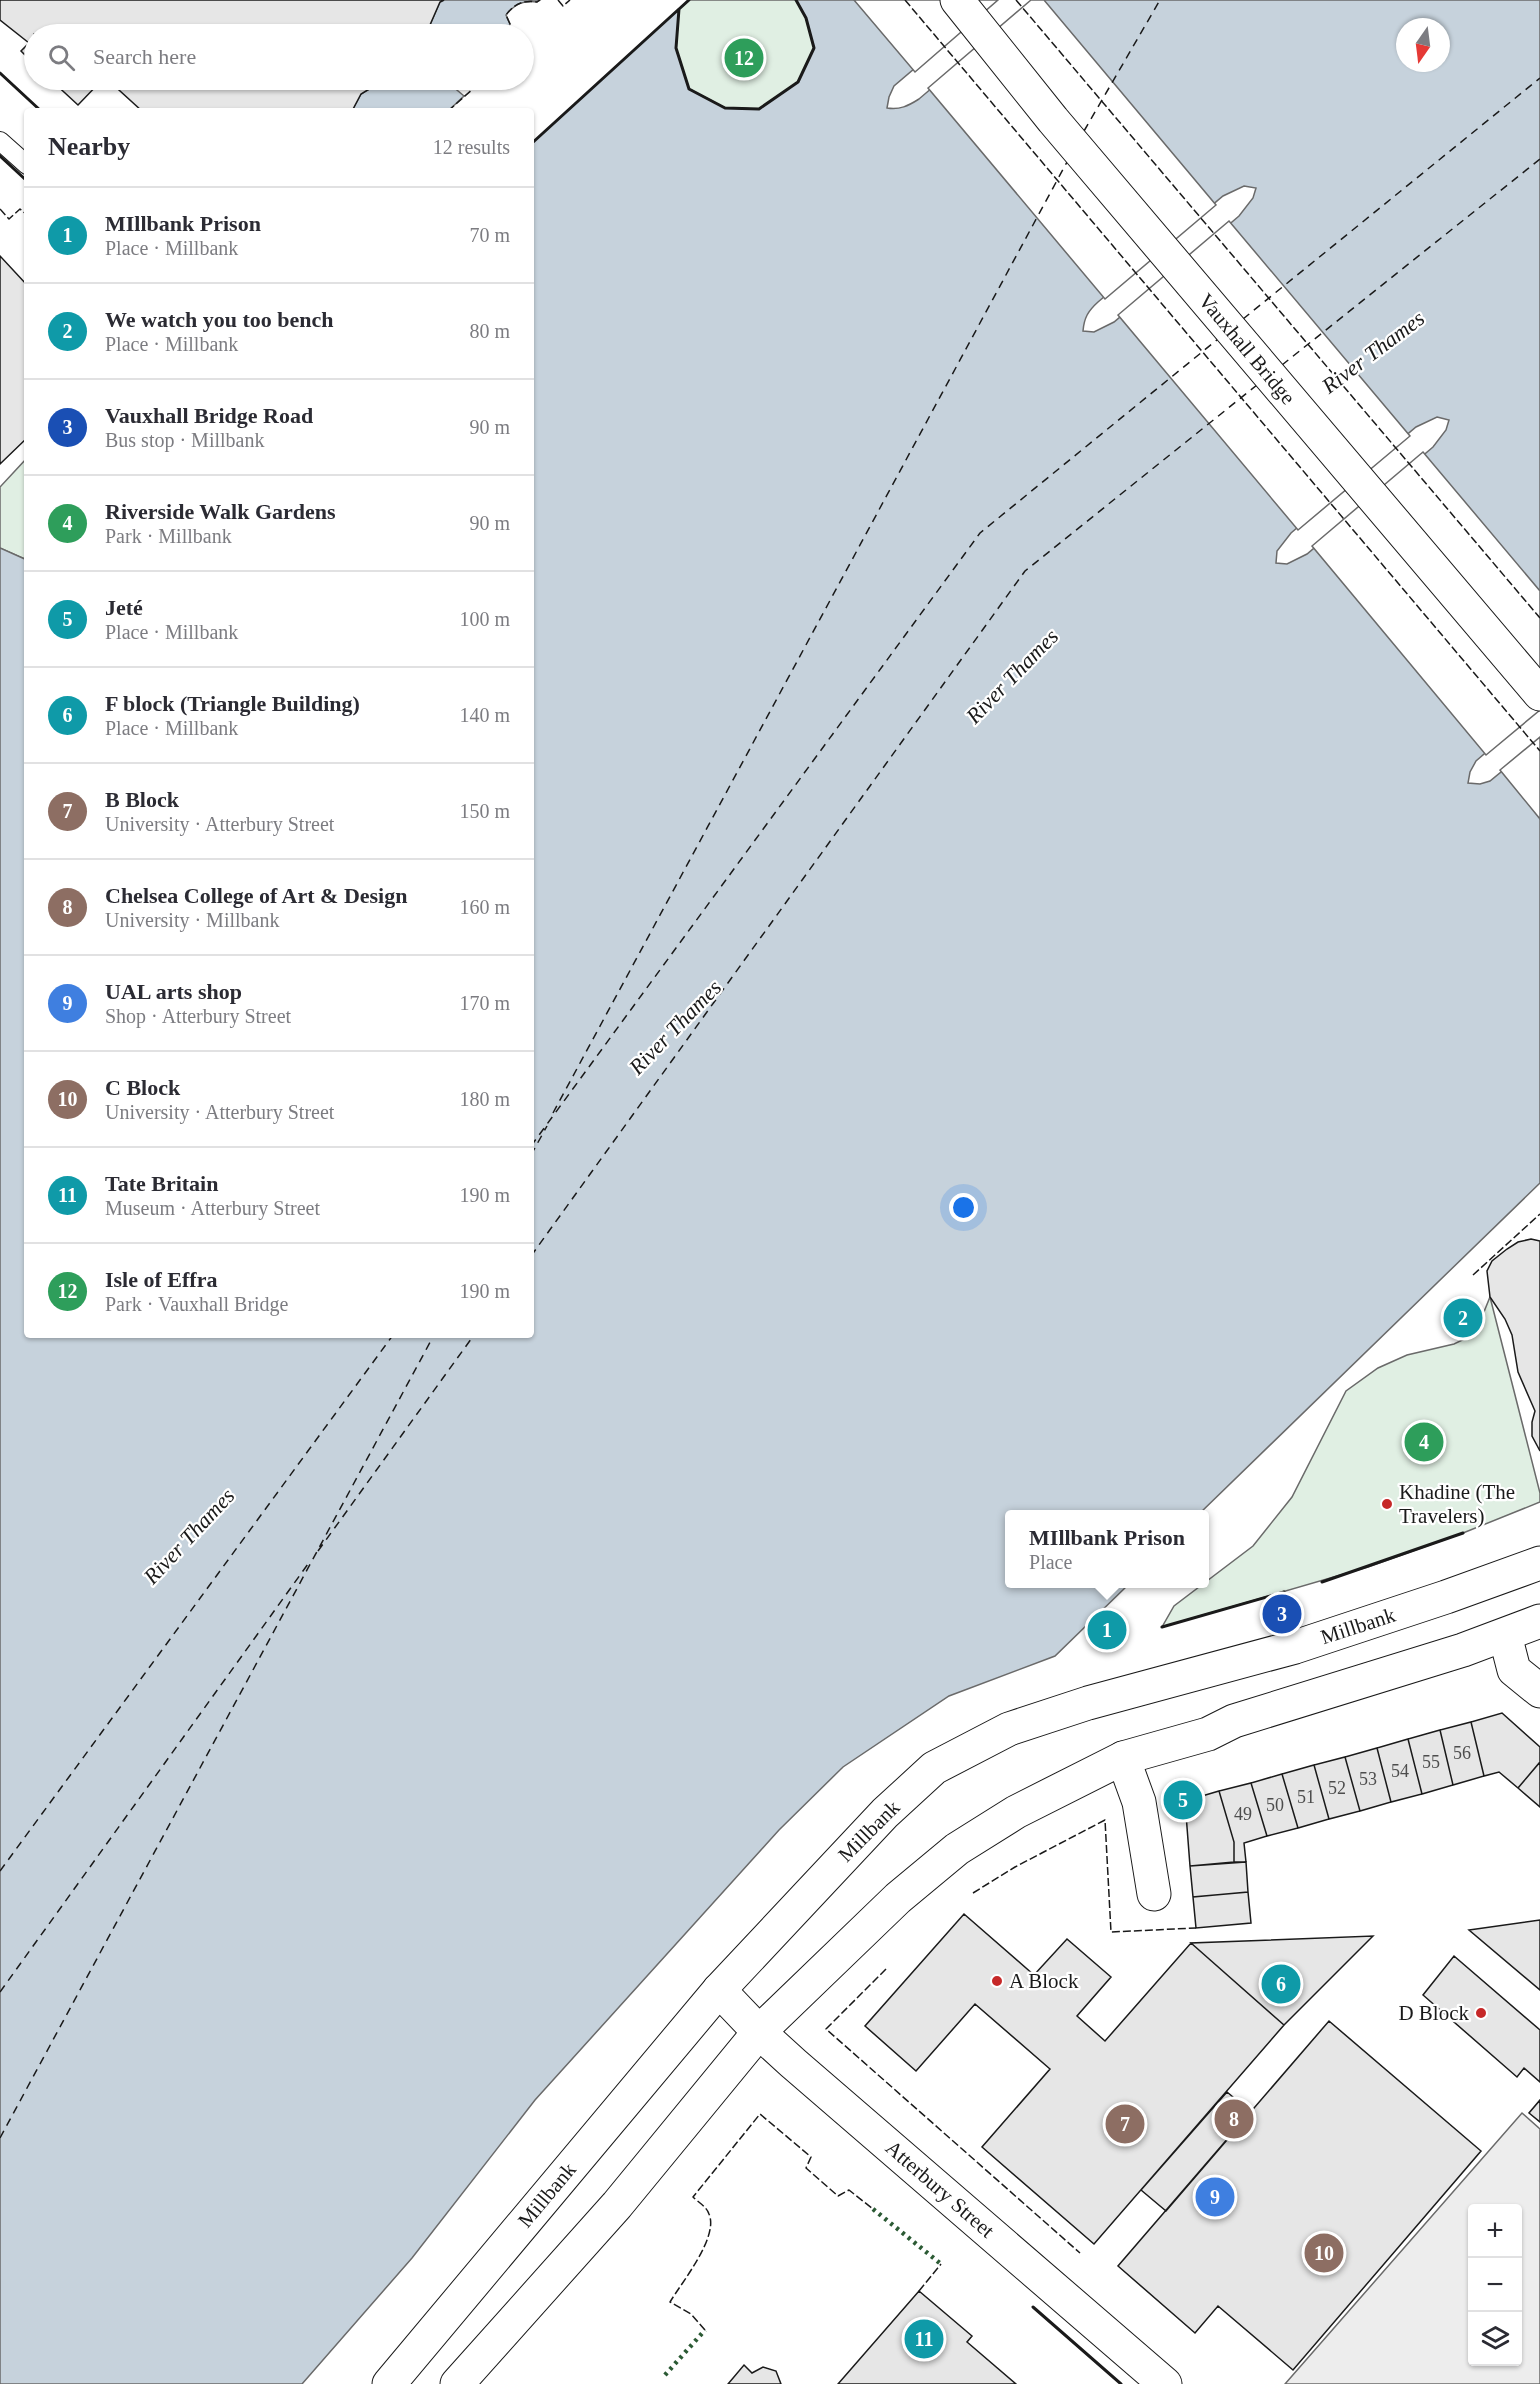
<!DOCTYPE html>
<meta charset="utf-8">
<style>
:root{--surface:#fff;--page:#f2f2f3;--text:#2b2b33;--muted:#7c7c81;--line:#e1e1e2;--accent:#7c3aed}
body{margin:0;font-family:"Times New Roman",serif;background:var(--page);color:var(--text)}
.controls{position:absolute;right:18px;bottom:18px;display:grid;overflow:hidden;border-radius:6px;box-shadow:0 2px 4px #0004}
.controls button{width:54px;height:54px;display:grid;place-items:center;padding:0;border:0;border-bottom:2px solid var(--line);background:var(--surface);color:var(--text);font:30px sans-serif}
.compass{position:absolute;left:1396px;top:18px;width:54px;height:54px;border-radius:50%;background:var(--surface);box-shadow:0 2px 4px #0004;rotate:194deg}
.you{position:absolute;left:964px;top:1208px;width:21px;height:21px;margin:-15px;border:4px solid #fff;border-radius:50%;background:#1a73e8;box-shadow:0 0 0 9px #1a73e833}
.badge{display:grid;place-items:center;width:39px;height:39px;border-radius:50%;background:var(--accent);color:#fff;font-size:20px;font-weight:700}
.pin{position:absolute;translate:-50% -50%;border:3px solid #fff;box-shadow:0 2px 6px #0006}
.popup{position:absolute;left:1005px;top:1510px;width:204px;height:78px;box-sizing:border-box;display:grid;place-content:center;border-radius:6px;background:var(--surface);filter:drop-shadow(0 2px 4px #0005);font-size:20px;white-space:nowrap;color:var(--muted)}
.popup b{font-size:22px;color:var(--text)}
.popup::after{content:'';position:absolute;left:50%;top:100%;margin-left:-12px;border:12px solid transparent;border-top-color:var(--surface)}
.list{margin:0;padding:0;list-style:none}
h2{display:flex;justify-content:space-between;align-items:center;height:78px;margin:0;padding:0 24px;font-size:26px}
h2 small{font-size:20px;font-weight:400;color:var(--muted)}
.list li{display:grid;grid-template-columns:39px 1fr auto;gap:18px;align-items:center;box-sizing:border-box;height:96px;padding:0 24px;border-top:2px solid var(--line)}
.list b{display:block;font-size:22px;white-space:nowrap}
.list p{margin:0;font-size:20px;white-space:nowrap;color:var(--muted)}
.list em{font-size:20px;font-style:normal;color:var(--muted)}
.icon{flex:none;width:33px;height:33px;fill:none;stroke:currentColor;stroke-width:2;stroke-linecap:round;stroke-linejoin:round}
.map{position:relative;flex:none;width:1540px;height:2384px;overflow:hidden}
.search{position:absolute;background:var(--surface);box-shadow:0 2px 4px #0004;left:24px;top:24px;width:510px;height:66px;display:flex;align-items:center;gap:15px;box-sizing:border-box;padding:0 21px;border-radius:33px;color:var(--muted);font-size:22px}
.panel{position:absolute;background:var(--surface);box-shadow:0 2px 4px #0004;left:24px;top:108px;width:510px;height:1230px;border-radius:6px}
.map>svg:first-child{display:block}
</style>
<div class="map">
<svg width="1540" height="2384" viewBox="0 0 1540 2384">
<rect width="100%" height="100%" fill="#fff"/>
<path fill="#e0efe3" stroke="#6a6a6a" stroke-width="1.5" d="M689,0H796L806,18L814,48L798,82L759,109L725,108L689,89L676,48L679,9Z
M27,458V560L0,548V487Z
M1490,1297L1540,1493V1502L1463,1533L1368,1567L1162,1627L1174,1606L1253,1546L1292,1497L1346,1391L1378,1368L1407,1355L1454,1344L1475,1334Z"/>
<path fill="#ededed" stroke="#6a6a6a" stroke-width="1.5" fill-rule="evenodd" d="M1522,2113L1540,2129V2384H1285ZM1472,2208H1518V2362H1472Z"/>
<path fill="#c6d2dc" stroke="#6a6a6a" stroke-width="1.5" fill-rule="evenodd" d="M444,0H540L537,2C523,0 515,4 506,15L510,24L505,34H426L440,2Z
M796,0H995L894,86L889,97L887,108C900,110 908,106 919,99L1035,0H1540V706L1476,761L1470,772L1468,783L1480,784L1490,781L1540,740V1183L1199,1514H1010V1584H1129L1055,1656L949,1696L843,1767L779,1830L535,2100L412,2258L302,2384H0V548L27,560V1335H531V144L679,9L676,48L689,89L725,108L759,109L798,82L814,48L806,18ZM1405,27H1441V63H1405ZM1244,186L1256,188L1253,198L1239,216L1114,322L1094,332L1083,331C1084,318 1088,311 1098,302L1223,196ZM1437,417L1449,420L1446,430L1433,447L1307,554L1287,564L1276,563L1277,551L1291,533L1416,427Z
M384,80H445L464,96L448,111H352L361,94Z"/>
<path fill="#fff" stroke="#6a6a6a" stroke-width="1.5" d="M854,0H998L915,72Z
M1031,0H1044L1216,205L1105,299L928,88Z
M1229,221L1410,436L1298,530L1118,315Z
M1423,452L1540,591V710L1486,755L1312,546Z
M1540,737V819L1500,770Z"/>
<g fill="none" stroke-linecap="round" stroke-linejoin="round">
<path stroke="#1a1a1a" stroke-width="1.5" stroke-dasharray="8 6" stroke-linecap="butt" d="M1084,131L1160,0
M1243,319L1540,78
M1282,365L1540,159
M553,1113L1067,162
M531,1146L980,533L1218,339
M531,1155L547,1126
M531,1256L1025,571L1257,385
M318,1551L474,1335
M0,1871L393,1335
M0,1992L308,1564
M0,2138L434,1335"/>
</g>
<path fill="#e6e6e6" stroke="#1a1a1a" stroke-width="1.5" d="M0,0H444L440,2L426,34H34V64L21,51L29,43L0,20Z
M51,80H102L78,105Z
M108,80H384L361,94L352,111H142Z
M0,256L27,285V438L0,464Z
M1531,1239L1540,1241V1451L1532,1436V1422L1535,1411L1518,1372L1512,1335L1505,1319L1490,1297L1487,1271L1492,1261L1507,1249L1518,1242Z
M1502,1713L1540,1747V1762L1518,1788L1499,1772L1484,1776L1471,1722Z
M1471,1722L1484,1776L1453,1785L1440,1730Z
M1440,1730L1453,1785L1422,1794L1408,1739Z
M1408,1739L1422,1794L1391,1802L1377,1748Z
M1377,1748L1391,1802L1360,1811L1345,1757Z
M1345,1757L1360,1811L1329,1819L1314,1765Z
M1540,1762V1807L1518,1788Z
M1314,1765L1329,1819L1298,1828L1282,1774Z
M1282,1774L1298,1828L1267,1836L1251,1783Z
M1251,1783L1267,1836L1244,1843L1246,1862H1234V1842L1219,1791Z
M1219,1791L1234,1842V1862L1190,1866L1185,1801Z
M1246,1862L1248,1892L1193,1897L1190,1866Z
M1248,1892L1251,1923L1196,1928L1193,1897Z
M964,1914L1034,1975L1067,1939L1111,1977L1077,2016L1105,2041L1191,1943L1284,2025L1094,2244L982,2147L1050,2069L975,2004L916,2071L865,2026Z
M1540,1920V1990L1469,1930Z
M1373,1936L1284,2025L1191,1943Z
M1454,1956L1540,2030V2082L1524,2068L1517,2077L1423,1995Z
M1329,2021L1481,2151L1293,2370L1218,2306L1195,2333L1118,2266Z
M1227,2092L1251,2112L1166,2211L1141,2190Z
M1540,2100V2122L1529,2113Z
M919,2291L972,2336L967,2342L1016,2384H838Z
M744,2365L752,2373L763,2367L776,2371L781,2384H728Z"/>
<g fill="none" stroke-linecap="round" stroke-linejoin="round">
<g stroke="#1a1a1a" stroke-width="20">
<path id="service" d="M0,141L27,165"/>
</g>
<g stroke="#1a1a1a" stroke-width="35">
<path id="minor" d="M1505,1635L1514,1670L1540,1691
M1123,1758L1139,1802L1154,1894"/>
</g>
<g stroke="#1a1a1a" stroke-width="35">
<path id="secondary" d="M719,1990L759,2032L793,2063L1165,2384"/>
</g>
<g stroke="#1a1a1a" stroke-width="35">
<path id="primary" d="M389,2384L719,1990L885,1813L934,1768L1009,1729L1088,1703L1295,1647L1446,1597L1540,1563
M457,2384L617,2205L759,2032L898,1898L957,1849L1016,1812L1123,1758L1208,1734L1234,1721L1463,1650L1540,1621"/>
</g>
<g stroke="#1a1a1a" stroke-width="35">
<path id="trunk" d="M957,0L1053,120L1540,694"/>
</g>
<use href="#service" stroke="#fff" stroke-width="18"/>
<use href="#minor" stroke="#fff" stroke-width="33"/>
<use href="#secondary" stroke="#fff" stroke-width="33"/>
<use href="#primary" stroke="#fff" stroke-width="33"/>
<use href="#trunk" stroke="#fff" stroke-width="33"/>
<path stroke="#2b5a34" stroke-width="4.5" stroke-dasharray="3 4.5" stroke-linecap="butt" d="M873,2209L941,2264
M665,2375L705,2330"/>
<path stroke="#1a1a1a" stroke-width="1.5" stroke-dasharray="8 3" stroke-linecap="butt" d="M558,0L563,6L570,0
M905,0L1540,751
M1016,0L1540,618
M505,34L510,24L506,15C514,4 523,0 537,2L540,0
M422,111H423
M448,111L483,80
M0,209L9,219L20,209L27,215
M1473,1275L1540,1214
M973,1893L1015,1867L1105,1820L1111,1932L1196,1928
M886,1969L826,2029L1080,2253
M919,2291L941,2264
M705,2330L691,2314L670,2302C682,2282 719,2237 709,2214C707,2207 698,2202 693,2197L760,2114L811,2157L806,2168L838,2196L849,2190L873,2209"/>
<path stroke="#1a1a1a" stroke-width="3" d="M678,10L689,0
M0,73L41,111
M531,144L679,9L676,48L689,89L725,108L759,109L798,82L814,48L806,18L796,0
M0,156L27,181
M1322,1582L1463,1533
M1162,1627L1284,1592
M1033,2307L1121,2384"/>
</g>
<g fill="#c62828" stroke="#fff" stroke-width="2">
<circle cx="1387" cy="1504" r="6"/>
<circle cx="997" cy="1981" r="6"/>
<circle cx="1481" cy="2013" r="6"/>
</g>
<g text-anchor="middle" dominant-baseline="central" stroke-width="4.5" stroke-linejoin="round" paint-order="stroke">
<g font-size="18" fill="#4d4d4d">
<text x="1462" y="1753">56</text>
<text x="1431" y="1762">55</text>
<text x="1400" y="1771">54</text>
<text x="1368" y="1779">53</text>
<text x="1337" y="1788">52</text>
<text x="1306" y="1797">51</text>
<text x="1275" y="1805">50</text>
<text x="1243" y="1814">49</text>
</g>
<g font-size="21" fill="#1a1a1a" stroke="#fff">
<text transform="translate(1247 349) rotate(50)">Vauxhall Bridge</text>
<text transform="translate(1358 1626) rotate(-18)">Millbank</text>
<text transform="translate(869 1831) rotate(-45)">Millbank</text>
<text transform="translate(940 2189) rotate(41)">Atterbury Street</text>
<text transform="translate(547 2195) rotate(-50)">Millbank</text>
</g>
<g font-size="21" fill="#1a1a1a" stroke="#fff" text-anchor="start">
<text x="1399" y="1492">Khadine (The<tspan x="1399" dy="24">Travelers)</tspan></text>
<text x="1009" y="1981">A Block</text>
<text x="1469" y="2013" text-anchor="end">D Block</text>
</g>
<g font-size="22" font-style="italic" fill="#1a1a1a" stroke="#fff">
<text transform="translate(1373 352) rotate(-37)">River Thames</text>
<text transform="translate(1012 676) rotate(-46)">River Thames</text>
<text transform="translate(675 1027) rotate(-46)">River Thames</text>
<text transform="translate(189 1536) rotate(-47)">River Thames</text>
</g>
</g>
</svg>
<div class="controls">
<button>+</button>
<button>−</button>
<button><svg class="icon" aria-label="layers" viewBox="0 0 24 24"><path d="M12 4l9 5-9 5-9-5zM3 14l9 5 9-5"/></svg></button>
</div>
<svg class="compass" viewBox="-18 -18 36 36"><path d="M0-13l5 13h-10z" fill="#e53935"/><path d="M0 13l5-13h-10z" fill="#7c7c81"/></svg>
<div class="you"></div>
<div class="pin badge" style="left:1107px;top:1630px;background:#0f9aa8">1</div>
<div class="popup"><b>MIllbank Prison</b>Place</div>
<div class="pin badge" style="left:1463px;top:1318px;background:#0f9aa8">2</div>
<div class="pin badge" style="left:1282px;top:1614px;background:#1a4fb4">3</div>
<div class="pin badge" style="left:1424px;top:1442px;background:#2e9e5b">4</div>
<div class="pin badge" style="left:1183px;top:1800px;background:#0f9aa8">5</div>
<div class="pin badge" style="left:1281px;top:1984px;background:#0f9aa8">6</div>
<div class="pin badge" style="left:1125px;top:2124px;background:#8d6e63">7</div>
<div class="pin badge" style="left:1234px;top:2119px;background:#8d6e63">8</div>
<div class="pin badge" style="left:1215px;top:2197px;background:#3f7fe0">9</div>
<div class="pin badge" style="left:1324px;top:2253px;background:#8d6e63">10</div>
<div class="pin badge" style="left:924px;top:2339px;background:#0f9aa8">11</div>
<div class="pin badge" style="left:744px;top:58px;background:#2e9e5b">12</div>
<div class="search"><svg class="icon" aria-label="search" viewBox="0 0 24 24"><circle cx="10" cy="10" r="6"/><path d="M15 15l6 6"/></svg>Search here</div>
<section class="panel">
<h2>Nearby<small>12 results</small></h2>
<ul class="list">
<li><span class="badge" style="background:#0f9aa8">1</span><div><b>MIllbank Prison</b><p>Place · Millbank</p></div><em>70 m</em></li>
<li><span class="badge" style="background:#0f9aa8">2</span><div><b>We watch you too bench</b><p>Place · Millbank</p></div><em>80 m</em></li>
<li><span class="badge" style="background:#1a4fb4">3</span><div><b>Vauxhall Bridge Road</b><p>Bus stop · Millbank</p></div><em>90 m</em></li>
<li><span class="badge" style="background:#2e9e5b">4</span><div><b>Riverside Walk Gardens</b><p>Park · Millbank</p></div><em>90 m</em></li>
<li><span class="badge" style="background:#0f9aa8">5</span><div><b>Jeté</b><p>Place · Millbank</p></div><em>100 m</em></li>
<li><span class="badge" style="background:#0f9aa8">6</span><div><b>F block (Triangle Building)</b><p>Place · Millbank</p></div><em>140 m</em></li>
<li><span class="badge" style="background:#8d6e63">7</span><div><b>B Block</b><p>University · Atterbury Street</p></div><em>150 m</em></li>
<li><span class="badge" style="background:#8d6e63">8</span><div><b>Chelsea College of Art &amp; Design</b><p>University · Millbank</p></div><em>160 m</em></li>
<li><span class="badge" style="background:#3f7fe0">9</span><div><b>UAL arts shop</b><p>Shop · Atterbury Street</p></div><em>170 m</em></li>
<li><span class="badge" style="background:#8d6e63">10</span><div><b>C Block</b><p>University · Atterbury Street</p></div><em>180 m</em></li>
<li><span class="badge" style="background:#0f9aa8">11</span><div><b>Tate Britain</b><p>Museum · Atterbury Street</p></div><em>190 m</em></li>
<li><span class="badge" style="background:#2e9e5b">12</span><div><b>Isle of Effra</b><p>Park · Vauxhall Bridge</p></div><em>190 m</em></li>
</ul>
</section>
</div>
